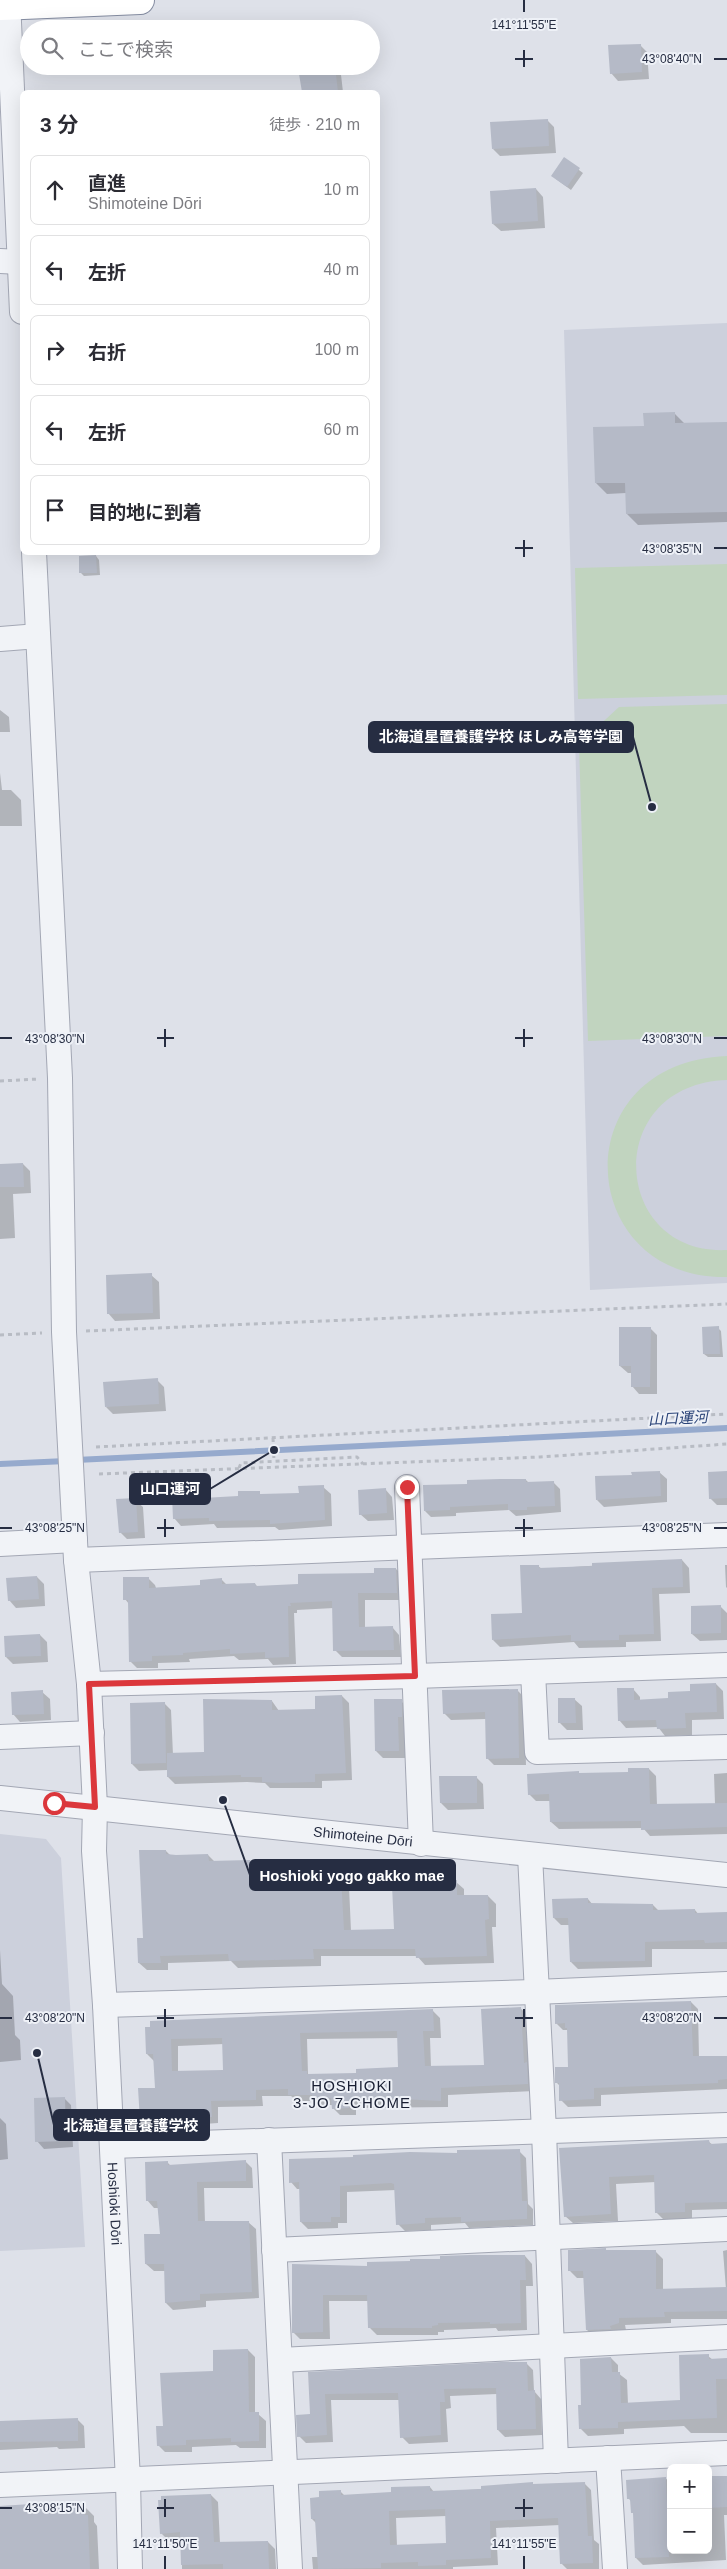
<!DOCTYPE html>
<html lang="ja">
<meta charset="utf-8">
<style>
:root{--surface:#fff;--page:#f7f7f7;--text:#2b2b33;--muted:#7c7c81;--line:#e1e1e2}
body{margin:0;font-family:Helvetica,"Noto Sans JP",sans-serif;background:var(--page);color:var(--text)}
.controls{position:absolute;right:15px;bottom:15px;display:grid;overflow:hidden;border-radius:8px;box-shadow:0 5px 20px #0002}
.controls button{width:45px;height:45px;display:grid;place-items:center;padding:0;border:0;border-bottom:1px solid var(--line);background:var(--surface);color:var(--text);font:25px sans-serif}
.stop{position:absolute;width:15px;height:15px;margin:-11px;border:4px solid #db373c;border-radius:50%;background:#fff}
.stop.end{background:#db373c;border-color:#fff;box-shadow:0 1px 5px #0008}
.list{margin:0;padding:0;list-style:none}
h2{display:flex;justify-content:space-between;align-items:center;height:65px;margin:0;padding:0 20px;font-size:21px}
h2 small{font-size:16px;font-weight:400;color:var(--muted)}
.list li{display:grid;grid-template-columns:32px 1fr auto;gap:15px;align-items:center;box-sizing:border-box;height:70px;margin:0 10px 10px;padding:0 10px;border:1px solid var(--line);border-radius:8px}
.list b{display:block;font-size:19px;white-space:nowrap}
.list p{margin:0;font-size:16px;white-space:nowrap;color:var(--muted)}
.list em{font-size:16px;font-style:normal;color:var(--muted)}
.icon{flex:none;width:28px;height:28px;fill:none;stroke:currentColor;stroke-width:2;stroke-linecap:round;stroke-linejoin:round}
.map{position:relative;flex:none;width:727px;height:2569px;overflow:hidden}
.search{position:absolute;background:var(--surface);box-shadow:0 5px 20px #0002;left:20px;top:20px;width:360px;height:55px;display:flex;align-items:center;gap:12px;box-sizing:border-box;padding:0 18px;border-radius:28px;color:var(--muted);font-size:19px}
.panel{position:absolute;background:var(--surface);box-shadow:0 5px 20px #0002;left:20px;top:90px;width:360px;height:465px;border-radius:8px}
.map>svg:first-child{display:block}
</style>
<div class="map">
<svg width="727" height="2569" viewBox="0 0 727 2569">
<rect width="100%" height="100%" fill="#dee1e9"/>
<path fill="#ccd0dc" d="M727,323V1283L590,1290L564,330Z
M0,1834L46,1839L61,1858L85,2247L0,2251Z"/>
<path fill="#c1d4bf" d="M727,564V695L578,699L575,568Z
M727,704V1036L588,1041L579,744L619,707Z
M727,1056V1080C601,1084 611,1256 727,1250V1277C574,1280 562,1062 727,1056Z"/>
<path fill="#0003" fill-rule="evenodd" d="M640,45L647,52L649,79L618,81L611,73Z
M314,66H340L343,92H303L301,75L315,73Z
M547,120L554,127L556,153L500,156L493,149Z
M564,159L583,173L571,190L556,179Z
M536,189L543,197L545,228L501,231L493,224Z
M675,414L685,424L727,423V522L638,525L627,514L626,493L607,494L596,483L645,427Z
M96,556L99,560L100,575L84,576L81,573Z
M0,710L9,717L10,732H0Z
M0,773L2,790H11L21,800L22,826H0Z
M23,1164L30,1171L31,1193L13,1194L15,1238L0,1239V1165Z
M151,1275L159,1282L160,1319L115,1321L108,1313Z
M650,1328L657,1335V1394H639L632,1386V1373H628L620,1366Z
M718,1328L721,1331L723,1357H708L704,1354Z
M157,1380L164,1387L166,1411L113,1414L106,1407Z
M659,1472L667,1479V1502L604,1507L597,1500L633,1476Z
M727,1472V1505H717L710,1498Z
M526,1480L529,1483L553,1482L560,1489L561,1512L516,1516L509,1510L456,1513V1516L431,1517L425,1511L468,1485Z
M323,1487L331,1494L332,1526L279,1530L275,1527L217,1528L214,1524L181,1526L174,1518L202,1495L206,1499L239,1498L259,1493L262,1496L300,1495Z
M385,1489L392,1497L394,1520L368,1521L360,1514Z
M135,1500L143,1507L145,1538L127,1539L120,1532Z
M682,1560L689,1568L690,1593L659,1594L661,1641L626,1642V1647L579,1648L574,1642L500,1647L493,1640L524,1614L538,1566L542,1569Z
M725,1565H727V1588L726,1587Z
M396,1569L403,1576L404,1600H365V1628L392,1627L399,1635L401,1657H342L335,1650L334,1608L297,1610V1613H294L296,1664L273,1665L268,1659L239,1660L234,1656L189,1659L190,1662L158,1663V1668H137L130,1661L129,1604L125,1599L148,1578L155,1585L156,1588L201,1586L222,1580L227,1585L255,1584L258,1587L299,1586Z
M37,1577L44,1584L45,1606L16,1608L9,1600Z
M720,1606L727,1613V1640L700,1641L692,1634Z
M40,1635L47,1642L48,1662L13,1664L6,1657Z
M716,1684L723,1691L724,1719L692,1720V1735L665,1736L658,1727L626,1728L619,1720L633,1689L640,1697V1701L669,1699Z
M517,1690L524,1697L526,1765H494L487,1758L486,1719L451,1720L444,1713Z
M42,1692L50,1699L51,1720L20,1722L13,1714Z
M342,1696L349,1703L352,1780L322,1781V1788H270L265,1783L247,1782L175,1784L168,1777V1770L139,1771L132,1764L164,1703L171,1710L173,1755L205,1754L272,1701L279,1711L317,1710Z
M574,1699L582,1706L583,1730H567L560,1723Z
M401,1701L408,1708L405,1724V1758H383L376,1751Z
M649,1769L656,1776L657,1805L715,1804L714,1774L727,1773V1834L650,1836L643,1828L559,1829L551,1822L550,1801H536L529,1794L579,1773H630Z
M476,1777L483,1784L484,1809L448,1810L441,1803Z
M166,1851L171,1856L208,1855L215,1862L249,1861L257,1872L265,1877L310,1875L314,1880L341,1878L349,1886L351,1931L395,1930L456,1882L464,1889V1896H488L496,1904V1927H492L494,1963L425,1965L417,1956H321V1966L238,1968L231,1961L168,1963V1970H147L139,1963Z
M588,1899L593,1905H653L659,1911L695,1910L699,1915L727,1914V1949H652V1967L578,1969L571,1962L569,1925H561L554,1918Z
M0,1950L2,1984L13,1996L15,2035L20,2040L21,2060L0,2062Z
M691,2002L698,2009L699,2058L727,2057V2089L601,2095V2106L568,2107L561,2100L560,2086L557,2083L569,2068L568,2030H563L556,2023Z
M520,2008L528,2015L534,2091L448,2095V2107L356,2108V2115H340L333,2108V2105H321L317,2101H297L291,2096H262L263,2106L218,2107V2123L148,2128L141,2121L157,2089L154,2061L147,2054V2028L433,2011L440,2018L441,2038H430L431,2067L485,2066ZM399,2038V2069L357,2074L310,2076L308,2074L307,2039ZM224,2044L225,2071L178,2072V2046Z
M64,2098L71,2105L73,2147L44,2149L37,2141Z
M0,2118L6,2124L8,2159L0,2160Z
M709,2142L713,2145H727V2209L692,2210V2219H663L656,2212V2182L616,2184L618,2221L573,2223L565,2216L560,2149Z
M519,2151L526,2158L528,2204L533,2209V2225L469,2228L465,2223L431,2225V2230L405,2231L398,2224L396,2190L347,2192V2223H338V2228L308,2229L301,2222V2189H297L291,2182L458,2154Z
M245,2161L252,2168L253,2188H204L205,2223L248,2222L256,2229L259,2298L206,2301V2307L173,2310L166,2303L165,2271H154L146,2264L161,2235L159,2208H154L147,2200L168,2163L171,2166Z
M727,2250V2319H671V2323L625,2325L626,2330L594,2337L587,2330L584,2278H577L570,2271L607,2252H656L663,2259V2291L726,2289L723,2251Z
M525,2256L532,2264L533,2286H526L527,2330L498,2331L496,2328L444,2330V2332H438V2335H377L370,2328L369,2301H329L330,2339H300L293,2332V2266L368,2267Z
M248,2350L255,2357V2414H258L266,2421V2448H240L236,2445L192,2447V2452H165L158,2445L164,2427L215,2372Z
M708,2356L713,2360H727V2433H691L684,2426L624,2429V2434L588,2436L581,2429L583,2406L611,2358L618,2365V2373L627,2380L628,2404L682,2401Z
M526,2363L533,2370L534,2391L541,2399L542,2435L505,2437L498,2430L497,2394L450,2396L451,2408L446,2409L448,2442L409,2444L402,2437L400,2400H331L333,2442L306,2443L299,2436L311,2415L310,2374Z
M77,2419L84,2426L85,2448L59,2449L57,2447L0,2450V2422Z
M708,2478H727V2515H724L726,2560L643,2565L636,2558L634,2514L632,2502L629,2499L628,2481L671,2479V2550H708Z
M584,2483L591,2490L594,2540L599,2544V2569H567L561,2563L560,2525L496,2528L498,2565L453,2567V2569H313L312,2557H318L317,2524L312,2519L321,2498L340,2491L345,2496L392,2493L430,2487L434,2492ZM446,2516L447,2545L397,2546L396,2518Z
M211,2495L218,2502L220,2543L268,2542L275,2549L276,2569H182V2539L168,2540L161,2533Z
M84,2506L94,2516V2522L97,2526L99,2569H0V2507Z"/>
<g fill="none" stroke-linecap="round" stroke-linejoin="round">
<path stroke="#96aacd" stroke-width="6" d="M76,1460L727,1428
M0,1464L66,1461"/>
</g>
<path fill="#b5bac7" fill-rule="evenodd" d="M641,44L642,72L610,74L608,45Z
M313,66H335L338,92H302L299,74L313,72Z
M548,119L549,146L492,149L490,122Z
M564,157L580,168L567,187L551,176Z
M536,188L538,221L492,224L490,191Z
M675,412V423L727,422V512L626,514L625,483H595L593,427L644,426L643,413Z
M96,555L97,573H79V556Z
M23,1163L24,1187H0V1164Z
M152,1273L153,1313L107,1314L106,1275Z
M719,1326L720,1354H703L702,1327Z
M619,1327H651L650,1387H631V1366H619Z
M158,1378L159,1404L105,1407L103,1382Z
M660,1471L661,1496L596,1500L595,1476L632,1475L631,1472Z
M727,1471V1498L709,1499L708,1472Z
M500,1479H526V1482L554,1481L555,1506L527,1507V1510H508V1504L450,1507V1510L424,1511L423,1485L467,1484V1480Z
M324,1485L325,1520L270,1524V1520L209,1521V1518L173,1519L172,1495L202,1494L203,1498L238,1496V1491H260V1494L299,1493L298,1486Z
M386,1488L387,1513L359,1515L358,1490Z
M136,1498L138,1532L119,1533L116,1499Z
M682,1559L683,1587L652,1588L654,1634L619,1635V1640L571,1641V1635L492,1640L491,1614L522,1613L520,1565H539V1568L592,1566V1563Z
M374,1568H396L397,1593H358L359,1627L393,1626L394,1650L333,1651L332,1601L290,1603L291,1606H288L289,1657L265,1658V1652L230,1654V1649L183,1653V1655L152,1656V1661L129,1662L128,1600H123V1577H149V1588L200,1585V1580L222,1578V1584L255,1583L256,1586L298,1584V1574L374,1573Z
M37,1576L39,1599L8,1601L6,1578Z
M721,1605V1633L691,1634V1606Z
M40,1634L41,1656L5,1657L4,1636Z
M716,1683L717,1712L685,1713L686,1728L657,1729L656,1720L618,1721L617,1688H634V1700L668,1698V1692L690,1691V1684Z
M518,1689L519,1758L486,1759L485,1712L443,1714L442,1690Z
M43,1690L44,1714L12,1715L11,1692Z
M342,1695L346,1773L315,1774V1782L280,1783L262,1782V1777H241V1775L167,1777V1753L204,1752L203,1699L272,1700V1710L315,1709V1696Z
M558,1698H575L576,1723H558Z
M374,1699H402V1717H398L399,1751H375Z
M165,1702L166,1763L131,1764L130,1703Z
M628,1768H649L650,1804L727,1803V1827L641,1830V1821L550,1822L549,1794L528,1795L527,1774L579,1771V1773L628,1772Z
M439,1776H477V1803H440Z
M139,1850H166V1854L176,1855L208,1854L209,1861L250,1860V1871H261V1876L310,1874L311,1879L341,1877L344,1930L394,1929L392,1885L457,1880V1895H488L489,1919L485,1920L487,1956L416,1958L415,1949H313L314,1959L229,1961L228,1954L160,1956L161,1963H138L137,1938H143Z
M588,1898V1903L653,1904V1910L695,1909V1913L727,1912V1942L705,1943L704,1940L645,1942V1961L570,1962L568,1918H553L552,1899Z
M691,2001L693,2056H727V2079L718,2080V2083L594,2088V2099L559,2101V2083H555V2067H568L567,2028H565V2023L555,2024V2005Z
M521,2007L524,2063L527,2062L528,2084L441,2088V2101L401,2099L349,2101V2108L332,2109L331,2098L312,2099V2095H288V2089L256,2090V2100L211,2101L212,2117L140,2121L138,2088H155L153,2054H146L145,2027H150V2021L433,2009L434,2031H423L425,2066L484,2065L481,2009ZM397,2031L398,2067L356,2069V2073L307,2074V2071H302L300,2033ZM222,2038L223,2070L172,2071L171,2039Z
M65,2097L66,2141L35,2142L34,2098Z
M709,2140L710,2144L727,2143V2202L685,2203V2212L655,2213L654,2175L609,2177L611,2214L564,2217L559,2148Z
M520,2149L522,2201H527V2219L461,2222V2217L425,2218V2223L396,2225L394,2184L391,2183L340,2186V2217H331V2222H300L299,2182L289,2183V2159L353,2157V2155L410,2152L457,2153V2150Z
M246,2160V2181L197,2182L198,2221H249L252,2292L200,2294V2300L165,2303L164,2264H145L144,2234H160L157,2201H146L145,2162L168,2161V2165Z
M606,2248V2250H656V2289L727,2287V2311L664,2312L665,2317L619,2318V2323L610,2326L611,2329L586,2330L583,2271H568V2250Z
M470,2255H525L526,2280H520L521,2323L490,2324V2322L438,2323V2325L432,2326V2328H368L367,2295H323V2332L292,2333V2264L367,2266V2262L410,2261V2259H440V2256Z
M248,2349L249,2412H259V2441L231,2442V2438L186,2440V2445L157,2446L156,2426H163L160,2373L213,2371V2350Z
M709,2354V2359L727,2358V2379H716L717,2418L618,2422V2428L579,2429L578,2405H581L580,2359L611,2357L612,2372H620L621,2403L680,2400L679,2355Z
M501,2362H527L528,2391L535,2390L536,2429L497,2430L496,2388L444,2389L445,2402H440L441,2435L400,2438L398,2393L325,2394L327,2435L297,2437L296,2415L310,2414L308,2372Z
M78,2418V2441L0,2442V2421Z
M708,2476H727V2507L708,2508Z
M666,2477L669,2557L635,2558L633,2513H631L630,2499H627L626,2480Z
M533,2482V2484L585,2482L588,2536H592L593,2563L560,2564L558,2518L490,2521L491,2558L446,2560V2565L418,2566V2562L381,2563V2568L318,2569L315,2519H311L310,2498L319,2497V2491L341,2490V2495L391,2492V2487L430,2486V2491L481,2489V2486ZM445,2509L446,2543L390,2545L389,2511Z
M211,2494L214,2542L268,2541L269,2569H223V2564L181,2565L180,2532L160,2534L158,2500H161V2496Z
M31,2504V2507L85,2505V2515H88L90,2569H0V2506Z"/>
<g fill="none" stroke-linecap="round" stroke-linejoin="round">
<g stroke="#a3a7b4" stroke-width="26">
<g id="minor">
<path d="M8,0L22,312"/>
<path d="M0,261L20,262"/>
<path id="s1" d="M34,552L60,1078L64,1332L76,1560L89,1684L95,1807L94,1851L105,2005L128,2481L130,2569"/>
<path d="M0,639L38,636"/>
<path d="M407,1487L421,1844"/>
<path d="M0,1544L75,1540"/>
<path d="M76,1560L727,1535"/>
<path d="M533,1672L537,1752L727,1747"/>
<path d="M89,1684L415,1676L727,1665"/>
<path d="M0,1737L92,1733"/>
<path id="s2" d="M0,1798L727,1875"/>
<path d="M530,1855L544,2131L556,2461"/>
<path d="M105,2005L535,1992L727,1984"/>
<path d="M269,2140L290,2569"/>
<path d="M112,2146L727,2125"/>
<path d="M274,2250L727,2229"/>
<path d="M280,2360L727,2337"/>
<path d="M608,2458L615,2569"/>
<path d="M0,2485L727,2453"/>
</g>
</g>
<g stroke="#848ca1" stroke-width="30">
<path id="highway" d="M0,6L140,0"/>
</g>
<path stroke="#b8bcc4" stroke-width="3" stroke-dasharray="4 4" stroke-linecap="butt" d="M0,1081L39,1079
M86,1331L727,1304
M0,1335L42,1333
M273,1438L274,1461
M96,1447L727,1414
M239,1468L241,1463L357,1457L363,1464
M99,1474L540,1457L727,1444"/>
<use href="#minor" stroke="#f1f3f7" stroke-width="24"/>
<use href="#highway" stroke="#fff" stroke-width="28"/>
</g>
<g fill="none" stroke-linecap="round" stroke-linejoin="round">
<path stroke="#db373c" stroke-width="6" d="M54,1803L95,1807L89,1684L415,1676L407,1487"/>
</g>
<path fill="none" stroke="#262d42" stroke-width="2" d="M524,0V12M524,50V67M515,59H533M714,59H727M524,540V557M515,548H533M714,548H727M165,1029V1047M524,1029V1047M0,1038H12M157,1038H174M515,1038H533M714,1038H727M165,1519V1537M524,1519V1537M0,1528H12M157,1528H174M515,1528H533M714,1528H727M165,2009V2027M524,2009V2027M0,2018H12M157,2018H174M515,2018H533M714,2018H727M165,2499V2517M524,2499V2517M0,2508H12M157,2508H174M515,2508H533M165,2556V2569M524,2556V2569"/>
<g text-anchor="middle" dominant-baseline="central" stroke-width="4" stroke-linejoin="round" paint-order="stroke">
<g font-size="14" fill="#262d42" stroke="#eef1f7">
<text stroke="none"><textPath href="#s2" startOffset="365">Shimoteine Dōri</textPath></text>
<text stroke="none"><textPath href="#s1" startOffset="1654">Hoshioki Dōri</textPath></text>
</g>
<g font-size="15" font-style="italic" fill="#2c4579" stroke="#eef1f7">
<text transform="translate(678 1418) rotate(-3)">山口運河</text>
</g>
<g font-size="15" letter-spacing="1" fill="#181e32" stroke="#eef1f7">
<text x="352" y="2085">HOSHIOKI<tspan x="352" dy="17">3-JO 7-CHOME</tspan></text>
</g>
</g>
<g font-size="12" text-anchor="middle" fill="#262d42" stroke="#eef1f7" stroke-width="4" stroke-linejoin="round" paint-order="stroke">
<text x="524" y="29">141°11'55"E</text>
<text x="672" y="63">43°08'40"N</text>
<text x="672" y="553">43°08'35"N</text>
<text x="55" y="1043">43°08'30"N</text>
<text x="672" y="1043">43°08'30"N</text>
<text x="55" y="1532">43°08'25"N</text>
<text x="672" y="1532">43°08'25"N</text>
<text x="55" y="2022">43°08'20"N</text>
<text x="672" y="2022">43°08'20"N</text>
<text x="55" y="2512">43°08'15"N</text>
<text x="165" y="2548">141°11'50"E</text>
<text x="524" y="2548">141°11'55"E</text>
</g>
<path fill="none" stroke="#262d42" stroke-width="2" d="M652 807L633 737M274 1450L210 1489M223 1800L250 1875M37 2053L54 2125"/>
<g fill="#262d42" stroke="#eef1f7" stroke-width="2">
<circle cx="652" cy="807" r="5"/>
<circle cx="274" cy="1450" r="5"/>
<circle cx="223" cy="1800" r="5"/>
<circle cx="37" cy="2053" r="5"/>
</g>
<g fill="#262d42" stroke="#262d42" stroke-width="2">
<rect x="369" y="722" width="264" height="30" rx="5"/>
<rect x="130" y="1474" width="80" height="30" rx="5"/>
<rect x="250" y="1860" width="205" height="30" rx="5"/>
<rect x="54" y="2110" width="155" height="30" rx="5"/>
</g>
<g font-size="15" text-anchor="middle" font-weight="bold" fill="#fff">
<text x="501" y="742">北海道星置養護学校 ほしみ高等学園</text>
<text x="170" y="1494">山口運河</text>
<text x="352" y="1881">Hoshioki yogo gakko mae</text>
<text x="131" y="2131">北海道星置養護学校</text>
</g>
</svg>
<div class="controls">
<button>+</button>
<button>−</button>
</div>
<div class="stop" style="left:54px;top:1803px"></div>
<div class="stop end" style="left:407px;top:1487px"></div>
<div class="search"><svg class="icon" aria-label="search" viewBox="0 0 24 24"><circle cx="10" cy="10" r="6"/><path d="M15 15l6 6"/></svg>ここで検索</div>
<section class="panel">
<h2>3 分<small>徒歩 · 210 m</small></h2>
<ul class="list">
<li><svg class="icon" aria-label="ahead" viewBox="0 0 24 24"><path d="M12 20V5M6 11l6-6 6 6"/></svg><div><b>直進</b><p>Shimoteine Dōri</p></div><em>10 m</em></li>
<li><svg class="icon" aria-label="left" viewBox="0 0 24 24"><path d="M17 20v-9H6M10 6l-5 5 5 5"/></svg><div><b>左折</b></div><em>40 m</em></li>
<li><svg class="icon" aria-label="right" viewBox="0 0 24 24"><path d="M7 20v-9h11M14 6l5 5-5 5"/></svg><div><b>右折</b></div><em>100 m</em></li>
<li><svg class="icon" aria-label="left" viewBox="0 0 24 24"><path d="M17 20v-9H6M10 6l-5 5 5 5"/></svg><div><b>左折</b></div><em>60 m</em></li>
<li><svg class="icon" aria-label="arrive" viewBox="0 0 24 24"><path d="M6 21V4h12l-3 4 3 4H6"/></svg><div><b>目的地に到着</b></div></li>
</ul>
</section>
</div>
